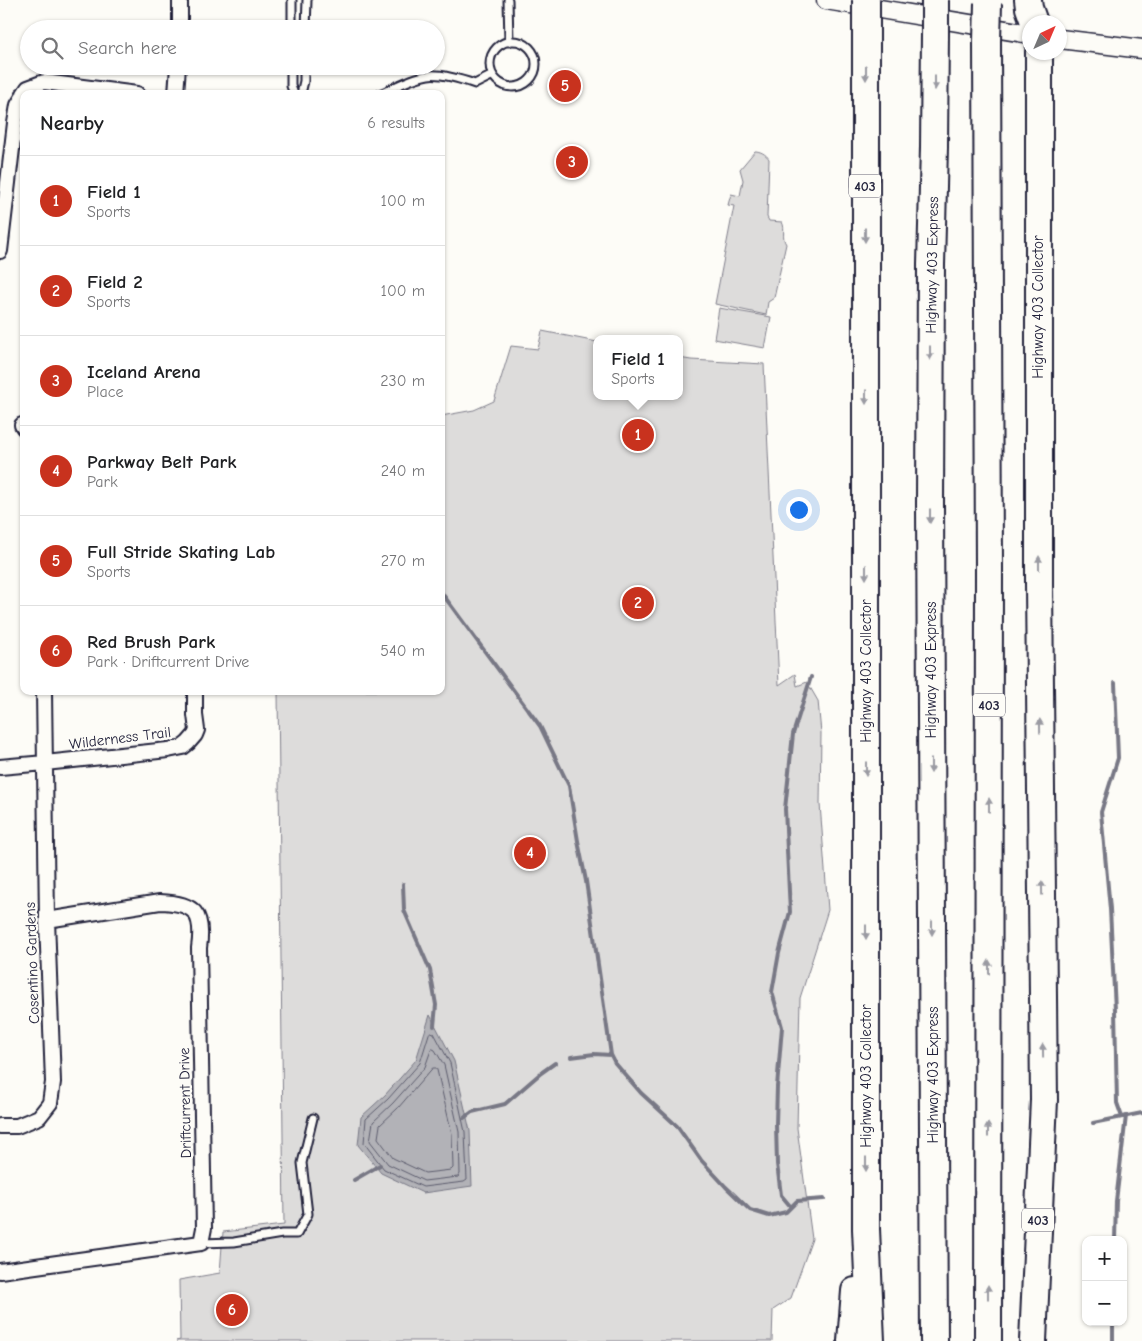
<!DOCTYPE html>
<meta charset="utf-8">
<style>
:root{--surface:#fff;--page:#f6f6f6;--text:#202124;--muted:#757577;--line:#e0e0e0;--accent:#c8321e}
body{margin:0;font-family:"Comic Neue",sans-serif;background:var(--page);color:var(--text)}
.controls{position:absolute;right:15px;bottom:15px;display:grid;overflow:hidden;border-radius:10px;box-shadow:0 1px 4px #0004}
.controls button{width:45px;height:45px;display:grid;place-items:center;padding:0;border:0;border-bottom:1px solid var(--line);background:var(--surface);color:var(--text);font:25px sans-serif}
.compass{position:absolute;left:1022px;top:15px;width:45px;height:45px;border-radius:50%;background:var(--surface);box-shadow:0 1px 4px #0004;rotate:44deg}
.you{position:absolute;left:798px;top:509px;width:18px;height:18px;margin:-12px;border:4px solid #fff;border-radius:50%;background:#1a73e8;box-shadow:0 0 0 8px #1a73e833}
.badge{display:grid;place-items:center;width:32px;height:32px;border-radius:50%;background:var(--accent);color:#fff;font-size:16px;font-weight:700}
.pin{position:absolute;translate:-50% -50%;border:2px solid #fff;box-shadow:0 1px 5px #0006}
.popup{position:absolute;left:593px;top:335px;width:90px;height:65px;box-sizing:border-box;display:grid;place-content:center;border-radius:10px;background:var(--surface);filter:drop-shadow(0 1px 4px #0005);font-size:16px;white-space:nowrap;color:var(--muted)}
.popup b{font-size:19px;color:var(--text)}
.popup::after{content:'';position:absolute;left:50%;top:100%;margin-left:-10px;border:10px solid transparent;border-top-color:var(--surface)}
.list{margin:0;padding:0;list-style:none}
h2{display:flex;justify-content:space-between;align-items:center;height:65px;margin:0;padding:0 20px;font-size:21px}
h2 small{font-size:16px;font-weight:400;color:var(--muted)}
.list li{display:grid;grid-template-columns:32px 1fr auto;gap:15px;align-items:center;box-sizing:border-box;height:90px;padding:0 20px;border-top:1px solid var(--line)}
.list b{display:block;font-size:19px;white-space:nowrap}
.list p{margin:0;font-size:16px;white-space:nowrap;color:var(--muted)}
.list em{font-size:16px;font-style:normal;color:var(--muted)}
.icon{flex:none;width:28px;height:28px;fill:none;stroke:currentColor;stroke-width:2;stroke-linecap:round;stroke-linejoin:round}
.map{position:relative;flex:none;width:1142px;height:1341px;overflow:hidden}
.search{position:absolute;background:var(--surface);box-shadow:0 1px 4px #0004;left:20px;top:20px;width:425px;height:55px;display:flex;align-items:center;gap:12px;box-sizing:border-box;padding:0 18px;border-radius:28px;color:var(--muted);font-size:19px}
.panel{position:absolute;background:var(--surface);box-shadow:0 1px 4px #0004;left:20px;top:90px;width:425px;height:605px;border-radius:10px}
.map>svg:first-child{display:block}
</style>
<div class="map">
<svg width="1142" height="1341" viewBox="0 0 1142 1341">
<rect width="100%" height="100%" fill="#fdfcf7"/>
<filter id="ink" filterUnits="userSpaceOnUse"><feTurbulence type="fractalNoise" baseFrequency=".02" numOctaves="2"/><feDisplacementMap in="SourceGraphic" scale="10" xChannelSelector="R" yChannelSelector="G"/><feConvolveMatrix kernelMatrix="1 2 1 2 8 2 1 2 1" color-interpolation-filters="sRGB"/></filter>
<g filter="url(#ink)">
<path fill="#dddcdb" stroke="#807f8b" d="M755,151C760,151 766,154 769,159L767,217L769,221L782,222C786,229 781,237 786,244L774,298L768,302L766,315L715,304L734,206L728,205L731,194L740,196L743,180L740,169Z
M719,308L771,317L765,348L714,339Z
M542,331L597,342V396H679V358L691,360L764,364L779,685L795,674L797,686L807,682L818,701L821,733L820,804L828,910L800,998L797,1128L812,1239L791,1298L773,1310L772,1341H176L180,1340L179,1280L220,1273L223,1232L284,1225L278,691H441V416L474,410L494,401L511,346L538,349Z"/>
<path fill="#b2b2b7" stroke="#787885" d="M430,1015L454,1061L470,1131L472,1186L423,1193L381,1173L358,1145L361,1117L385,1095L416,1060Z"/>
<g fill="none" stroke-linecap="round" stroke-linejoin="round">
<path stroke="#5c5c6d" stroke-width="1" d="M431,1032L434,1033L450,1063L465,1132L467,1180L464,1182L423,1187L384,1169L364,1143L366,1119L388,1099L420,1063L429,1034Z
M433,1049L435,1050L444,1065L459,1132L460,1174L458,1177L424,1181L388,1164L370,1141L373,1122L393,1103L425,1067L431,1050Z
M433,1068H436L437,1070L452,1134L453,1168L451,1170L425,1173L393,1158L378,1138L380,1125L398,1108Z"/>
<path stroke="#787885" stroke-width="4" d="M441,592L540,726L569,786L578,841L586,881L611,1055L615,1063L641,1093L677,1126L701,1160L726,1187L750,1210L769,1216L786,1212L797,1201L824,1199
M1115,683L1118,758L1101,812L1110,909L1115,1010L1117,1103L1122,1117
M403,884L404,910L430,970L436,1005L434,1026
M571,1057L594,1054L611,1055
M464,1118L472,1112L505,1104L541,1073L555,1063
M1093,1123L1142,1113
M354,1180L380,1165
M791,1207L781,1195L777,1164L776,1124L777,1087L782,1027L772,992L779,953L790,912L785,809L793,734L811,677
M1115,1240L1116,1201L1126,1116
M1113,1322V1341"/>
<g stroke="#22223b" stroke-width="11">
<path id="service" d="M508,0L509,42
M292,29V0
M306,29L307,0
M490 64a23 23 0 1 1 46 0a23 23 0 1 1-46 0Z
M291,66V86L294,94
M301,94L304,81V66
M380,94C395,87 411,78 428,75C440,73 463,80 475,84L493,75
M201,1243L234,1242L282,1234H297L308,1214L302,1163L313,1118"/>
</g>
<g stroke="#22223b" stroke-width="18">
<path id="minor" d="M180,29V0
M24,94L28,88L44,82L137,94
M176,94L178,66
M0,251L15,123L18,105L24,95
M22,425L24,428
M0,767L45,763L168,750L183,747L188,743L195,735L197,730L195,715V691
M0,1126H17L39,1117L50,1103L53,1082L47,920L44,691
M0,1271L201,1243L204,1228L199,948C204,913 195,903 160,902L47,920"/>
</g>
<g stroke="#22223b" stroke-width="21">
<path id="tertiary" d="M826,0L1030,34
M1060,39L1142,49"/>
</g>
<g stroke="#22223b" stroke-width="30">
<path id="motorway" d="M1028,0L1029,8L1034,22
M866,24V1229L871,1341
M987,41L989,569L988,1341
M851,1341L855,1291
M934,1341L930,504L931,265L934,147L935,34
M1033,1341L1044,1100L1039,584V52"/>
</g>
<use href="#service" stroke="#fdfcf7" stroke-width="7"/>
<use href="#minor" stroke="#fdfcf7" stroke-width="14"/>
<use href="#tertiary" stroke="#fdfcf7" stroke-width="18"/>
<use href="#motorway" stroke="#fdfcf7" stroke-width="26"/>
<g stroke="#22223b" stroke-width="30" stroke-linecap="butt">
<path id="motorway-bridge" d="M866,0V24
M935,34V0
M987,41L988,3"/>
</g>
<use href="#motorway-bridge" stroke="#fdfcf7" stroke-width="26"/>
</g>
<defs><path id="oneway-solid" d="M-6-.8H1V-3.2L6.5 0L1 3.2V.8H-6Z" transform="scale(1.25)"/></defs>
<g fill="#9a9aa2">
<use href="#oneway-solid" transform="translate(866 73) rotate(90)"/>
<use href="#oneway-solid" transform="translate(935 83) rotate(90)"/>
<use href="#oneway-solid" transform="translate(865 235) rotate(90)"/>
<use href="#oneway-solid" transform="translate(930 353) rotate(90)"/>
<use href="#oneway-solid" transform="translate(866 397) rotate(90)"/>
<use href="#oneway-solid" transform="translate(930 516) rotate(90)"/>
<use href="#oneway-solid" transform="translate(1039 563) rotate(-90)"/>
<use href="#oneway-solid" transform="translate(866 572) rotate(90)"/>
<use href="#oneway-solid" transform="translate(1040 726) rotate(-91)"/>
<use href="#oneway-solid" transform="translate(931 766) rotate(90)"/>
<use href="#oneway-solid" transform="translate(866 769) rotate(90)"/>
<use href="#oneway-solid" transform="translate(989 805) rotate(-90)"/>
<use href="#oneway-solid" transform="translate(1042 888) rotate(-91)"/>
<use href="#oneway-solid" transform="translate(932 928) rotate(90)"/>
<use href="#oneway-solid" transform="translate(866 932) rotate(90)"/>
<use href="#oneway-solid" transform="translate(989 967) rotate(-90)"/>
<use href="#oneway-solid" transform="translate(1043 1051) rotate(-91)"/>
<use href="#oneway-solid" transform="translate(988 1130) rotate(-90)"/>
<use href="#oneway-solid" transform="translate(866 1164) rotate(90)"/>
<use href="#oneway-solid" transform="translate(988 1292) rotate(-90)"/>
</g>
</g>
<g text-anchor="middle" dominant-baseline="central" stroke-width="4.5" stroke-linejoin="round" paint-order="stroke">
<g fill="#fdfcf7" stroke="#646373" stroke-width="1">
<rect x="849" y="174.5" width="32" height="23" rx="4"/>
<rect x="973" y="693.5" width="32" height="23" rx="4"/>
<rect x="1022" y="1208.5" width="32" height="23" rx="4"/>
</g>
<g font-size="14" font-weight="bold" fill="#22223b">
<text x="865" y="186">403</text>
<text x="989" y="705">403</text>
<text x="1038" y="1220">403</text>
</g>
<g font-size="15" fill="#22223b" stroke="#fdfcf7">
<text transform="translate(932 265) rotate(-89)">Highway 403 Express</text>
<text transform="translate(1038 307) rotate(-90)">Highway 403 Collector</text>
<text transform="translate(931 670) rotate(-90)">Highway 403 Express</text>
<text transform="translate(866 671) rotate(-90)">Highway 403 Collector</text>
<text transform="translate(120 738) rotate(-7)">Wilderness Trail</text>
<text transform="translate(32 963) rotate(-92)">Cosentino Gardens</text>
<text transform="translate(933 1075) rotate(-90)">Highway 403 Express</text>
<text transform="translate(866 1076) rotate(-90)">Highway 403 Collector</text>
<text transform="translate(185 1103) rotate(-91)">Driftcurrent Drive</text>
</g>
</g>
</svg>
<div class="controls">
<button>+</button>
<button>−</button>
</div>
<svg class="compass" viewBox="-18 -18 36 36"><path d="M0-13l5 13h-10z" fill="#e53935"/><path d="M0 13l5-13h-10z" fill="#757577"/></svg>
<div class="you"></div>
<div class="pin badge" style="left:638px;top:435px">1</div>
<div class="popup"><b>Field 1</b>Sports</div>
<div class="pin badge" style="left:638px;top:603px">2</div>
<div class="pin badge" style="left:572px;top:162px">3</div>
<div class="pin badge" style="left:530px;top:853px">4</div>
<div class="pin badge" style="left:565px;top:86px">5</div>
<div class="pin badge" style="left:232px;top:1310px">6</div>
<div class="search"><svg class="icon" aria-label="search" viewBox="0 0 24 24"><circle cx="10" cy="10" r="6"/><path d="M15 15l6 6"/></svg>Search here</div>
<section class="panel">
<h2>Nearby<small>6 results</small></h2>
<ul class="list">
<li><span class="badge">1</span><div><b>Field 1</b><p>Sports</p></div><em>100 m</em></li>
<li><span class="badge">2</span><div><b>Field 2</b><p>Sports</p></div><em>100 m</em></li>
<li><span class="badge">3</span><div><b>Iceland Arena</b><p>Place</p></div><em>230 m</em></li>
<li><span class="badge">4</span><div><b>Parkway Belt Park</b><p>Park</p></div><em>240 m</em></li>
<li><span class="badge">5</span><div><b>Full Stride Skating Lab</b><p>Sports</p></div><em>270 m</em></li>
<li><span class="badge">6</span><div><b>Red Brush Park</b><p>Park · Driftcurrent Drive</p></div><em>540 m</em></li>
</ul>
</section>
</div>
